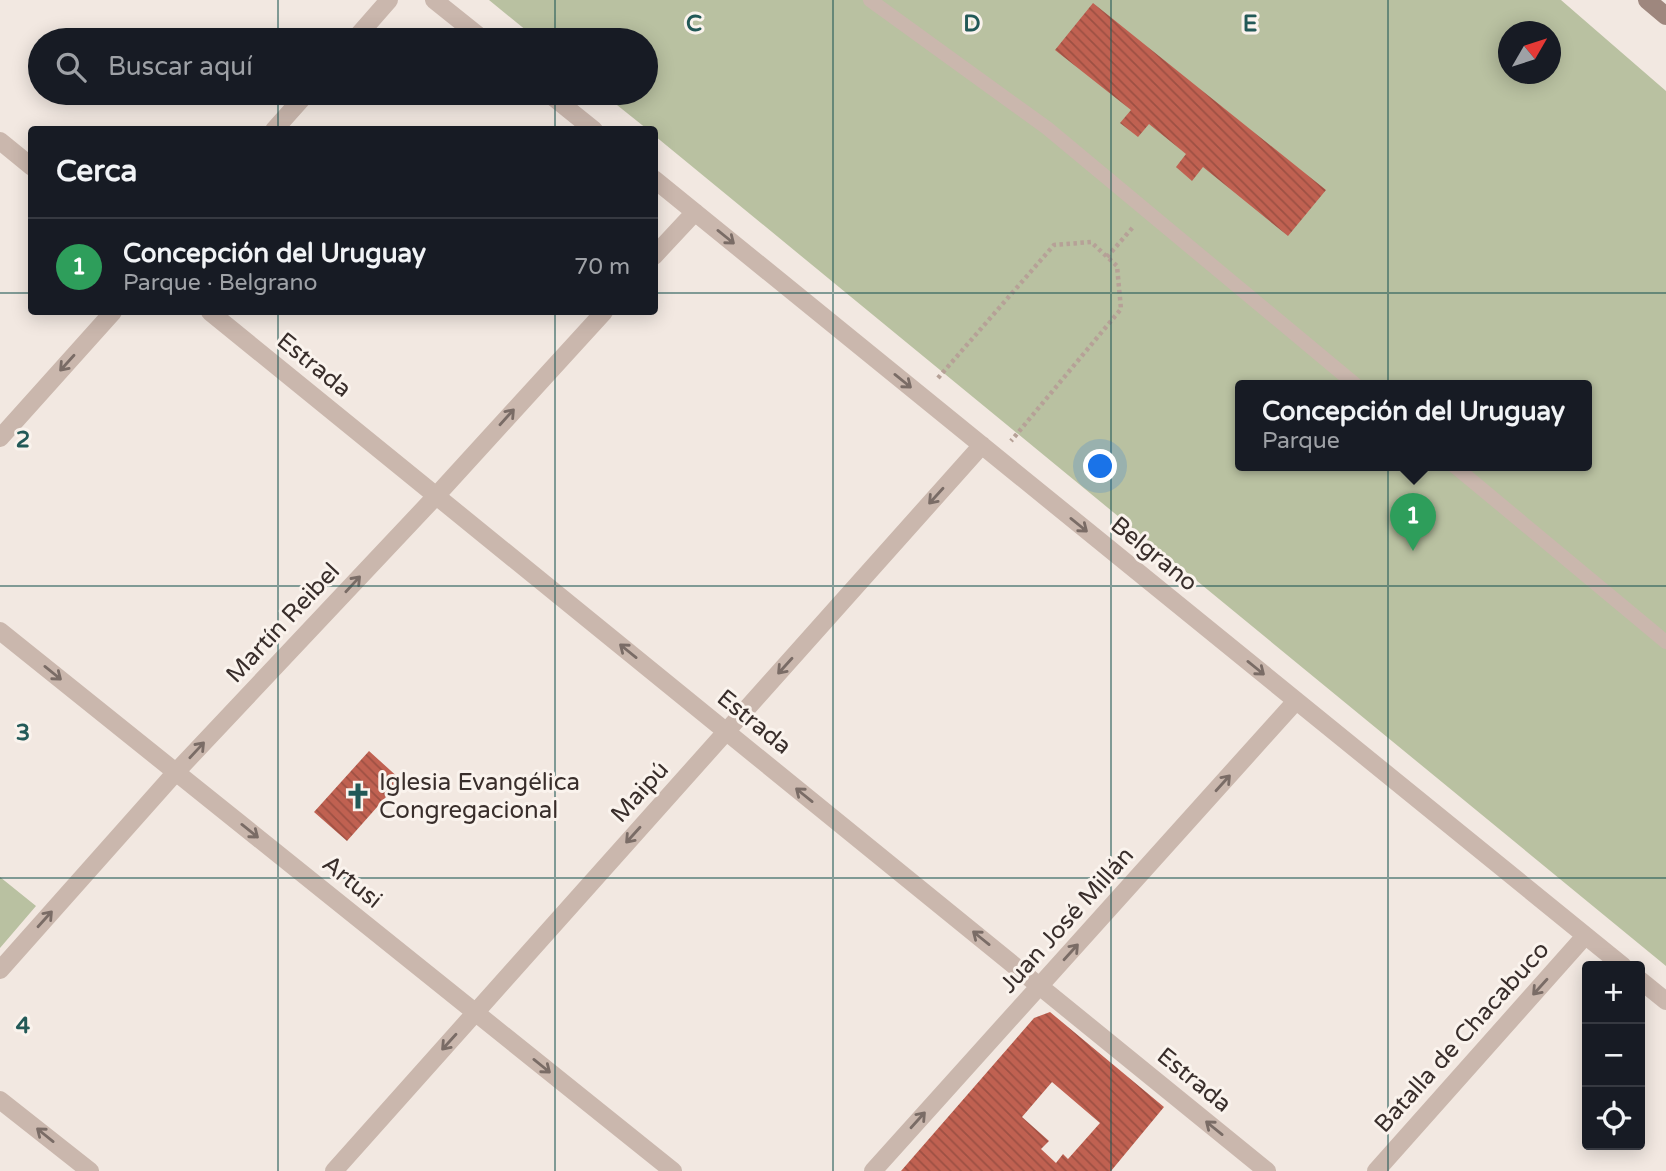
<!DOCTYPE html>
<html lang="es">
<meta charset="utf-8">
<style>
:root{--surface:#171b24;--page:#20242c;--text:#f1f3f6;--muted:#9ea1a6;--line:#363941;--accent:#0f766e}
body{margin:0;font-family:"Varela Round",sans-serif;background:var(--page);color:var(--text)}
.controls{position:absolute;right:21px;bottom:21px;display:grid;overflow:hidden;border-radius:7px;box-shadow:0 4px 18px #0003}
.controls button{width:63px;height:63px;display:grid;place-items:center;padding:0;border:0;border-bottom:2px solid var(--line);background:var(--surface);color:var(--text);font:35px sans-serif}
.compass{position:absolute;left:1498px;top:21px;width:63px;height:63px;border-radius:50%;background:var(--surface);box-shadow:0 4px 18px #0003;rotate:51deg}
.you{position:absolute;left:1101px;top:467px;width:24px;height:24px;margin:-18px;border:5px solid #fff;border-radius:50%;background:#1a73e8;box-shadow:0 0 0 10px #1a73e833}
.badge{display:grid;place-items:center;width:46px;height:46px;border-radius:50%;background:var(--accent);color:#fff;font-size:23px;font-weight:700}
.pin{position:absolute;translate:-50% -58px;filter:drop-shadow(0 2px 4px #0008)}
.pin::after{content:'';position:absolute;top:37px;width:24px;height:21px;background:inherit;clip-path:polygon(0 0,100% 0,50% 100%)}
.popup{position:absolute;left:1235px;top:380px;width:357px;height:91px;box-sizing:border-box;display:grid;place-content:center;border-radius:7px;background:var(--surface);filter:drop-shadow(0 2px 5px #0005);font-size:23px;white-space:nowrap;color:var(--muted)}
.popup b{font-size:26px;color:var(--text)}
.popup::after{content:'';position:absolute;left:50%;top:100%;margin-left:-14px;border:14px solid transparent;border-top-color:var(--surface)}
.list{margin:0;padding:0;list-style:none}
h2{display:flex;justify-content:space-between;align-items:center;height:91px;margin:0;padding:0 28px;font-size:30px}
h2 small{font-size:23px;font-weight:400;color:var(--muted)}
.list li{display:grid;grid-template-columns:46px 1fr auto;gap:21px;align-items:center;box-sizing:border-box;height:98px;padding:0 28px;border-top:2px solid var(--line)}
.list b{display:block;font-size:26px;white-space:nowrap}
.list p{margin:0;font-size:23px;white-space:nowrap;color:var(--muted)}
.list em{font-size:23px;font-style:normal;color:var(--muted)}
.icon{flex:none;width:38px;height:38px;fill:none;stroke:currentColor;stroke-width:2;stroke-linecap:round;stroke-linejoin:round}
.map{position:relative;flex:none;width:1666px;height:1171px;overflow:hidden}
.search{position:absolute;background:var(--surface);box-shadow:0 4px 18px #0003;left:28px;top:28px;width:630px;height:77px;display:flex;align-items:center;gap:18px;box-sizing:border-box;padding:0 24px;border-radius:38px;color:var(--muted);font-size:26px}
.panel{position:absolute;background:var(--surface);box-shadow:0 4px 18px #0003;left:28px;top:126px;width:630px;height:189px;border-radius:7px}
.map>svg:first-child{display:block}
</style>
<div class="map">
<svg width="1666" height="1171" viewBox="0 0 1666 1171">
<defs>
<pattern id="building-back-hatch" width="6" height="6" patternUnits="userSpaceOnUse" patternTransform="scale(1.75)"><rect width="6" height="6" fill="#c06151"/><path d="M-1 5l2 2M0 0l6 6M5-1l2 2" fill="none" stroke="#9d5043"/></pattern>
</defs>
<rect width="100%" height="100%" fill="#f2e8e1"/>
<path fill="#b9c1a1" fill-rule="evenodd" d="M489,0H1561L1666,91V966L655,136L654,130L647,129L602,93H646V40H538ZM1508,32H1550V74H1508ZM1240,385H1586V465H1240Z
M0,877L36,906L0,948Z"/>
<path fill="url(#building-back-hatch)" fill-rule="evenodd" d="M1093,3L1326,190L1288,236L1203,167L1192,181L1176,167L1186,154L1149,124L1138,137L1120,123L1131,110L1055,50Z
M369,751L401,780L347,841L314,812Z
M1050,1012L1164,1107L1111,1171H901L1034,1018ZM1052,1082L1100,1123L1068,1159L1063,1154L1056,1163L1041,1149L1049,1141L1022,1117Z"/>
<g fill="none" stroke-linecap="round" stroke-linejoin="round">
<path stroke="#b6a197" stroke-width="4.5" stroke-dasharray="3.5 3.5" stroke-linecap="butt" d="M1107,257L1134,226
M938,378L1054,245L1091,242L1117,266L1121,309L1011,441"/>
<path stroke="#cab7ad" stroke-width="14" d="M870,0L1047,128L1356,385
M1453,465L1666,642"/>
<path stroke="#cab7ad" stroke-width="18" d="M434,0L484,40
M354,40L389,0
M548,93L594,130
M274,130L307,93
M0,141L32,167
M654,179L1623,966
M654,256L695,212
M210,312L1267,1171
M0,438L113,312
M0,631L673,1171
M0,970L176,772L436,496L604,312
M1640,980L1666,1001
M0,1100L90,1171
M334,1171L982,445
M873,1171L1296,701
M1376,1171L1585,936"/>
<path stroke="#9e877e" stroke-width="18" d="M1647,0L1666,16"/>
</g>
<defs><path id="oneway-shaft" d="M-6 0H5M1.5-3L5.5 0L1.5 3" fill="none" stroke-width="1.6" stroke-linecap="round" stroke-linejoin="round" transform="scale(1.75)"/></defs>
<g stroke="#7a6c66">
<use href="#oneway-shaft" transform="translate(726 237) rotate(39)"/>
<use href="#oneway-shaft" transform="translate(67 363) rotate(132)"/>
<use href="#oneway-shaft" transform="translate(903 381) rotate(39)"/>
<use href="#oneway-shaft" transform="translate(507 417) rotate(-48)"/>
<use href="#oneway-shaft" transform="translate(936 496) rotate(132)"/>
<use href="#oneway-shaft" transform="translate(1079 525) rotate(39)"/>
<use href="#oneway-shaft" transform="translate(353 584) rotate(-47)"/>
<use href="#oneway-shaft" transform="translate(628 651) rotate(-141)"/>
<use href="#oneway-shaft" transform="translate(785 666) rotate(132)"/>
<use href="#oneway-shaft" transform="translate(1256 668) rotate(39)"/>
<use href="#oneway-shaft" transform="translate(53 673) rotate(39)"/>
<use href="#oneway-shaft" transform="translate(197 750) rotate(-47)"/>
<use href="#oneway-shaft" transform="translate(1223 783) rotate(-48)"/>
<use href="#oneway-shaft" transform="translate(804 795) rotate(-141)"/>
<use href="#oneway-shaft" transform="translate(250 831) rotate(39)"/>
<use href="#oneway-shaft" transform="translate(633 835) rotate(132)"/>
<use href="#oneway-shaft" transform="translate(45 919) rotate(-48)"/>
<use href="#oneway-shaft" transform="translate(981 938) rotate(-141)"/>
<use href="#oneway-shaft" transform="translate(1071 952) rotate(-48)"/>
<use href="#oneway-shaft" transform="translate(1540 987) rotate(132)"/>
<use href="#oneway-shaft" transform="translate(449 1042) rotate(132)"/>
<use href="#oneway-shaft" transform="translate(542 1066) rotate(39)"/>
<use href="#oneway-shaft" transform="translate(918 1120) rotate(-48)"/>
<use href="#oneway-shaft" transform="translate(1214 1128) rotate(-141)"/>
<use href="#oneway-shaft" transform="translate(45 1135) rotate(-141)"/>
</g>
<path fill="none" stroke="#225957" stroke-width="2" stroke-opacity="0.55" d="M278,0V40M555,0V40M833,0V1171M1111,0V1171M1388,0V1171M278,93V130M555,93V130M0,293H32M654,293H1666M278,312V1171M555,312V1171M0,586H1666M0,878H1666"/>
<defs>
<g id="church-bare" transform="scale(2.1)"><path d="M-1.2-6h2.4v3.5h3.3v2.4h-3.3V6h-2.4V-.1h-3.3v-2.4h3.3Z" fill="#225957" stroke="#faf3ed" stroke-width="2.5" paint-order="stroke"/></g>
</defs>
<g fill-rule="evenodd">
<use href="#church-bare" x="358" y="796"/>
</g>
<g text-anchor="middle" dominant-baseline="central" stroke-width="6" stroke-linejoin="round" paint-order="stroke">
<g font-size="24" fill="#392e2b" stroke="#faf3ed">
<text transform="translate(314 365) rotate(39)">Estrada</text>
<text transform="translate(1154 554) rotate(39)">Belgrano</text>
<text transform="translate(283 623) rotate(-47)">Martín Reibel</text>
<text transform="translate(754 722) rotate(39)">Estrada</text>
<text transform="translate(640 792) rotate(-48)">Maipú</text>
<text transform="translate(352 882) rotate(39)">Artusi</text>
<text transform="translate(1067 920) rotate(-48)">Juan José Millán</text>
<text transform="translate(1462 1037) rotate(-48)">Batalla de Chacabuco</text>
<text transform="translate(1194 1080) rotate(39)">Estrada</text>
</g>
<g font-size="24" fill="#392e2b" stroke="#faf3ed" text-anchor="start">
<text x="379" y="782">Iglesia Evangélica<tspan x="379" dy="28">Congregacional</tspan></text>
</g>
</g>
<g font-size="23" text-anchor="middle" font-weight="bold" fill="#225957" stroke="#faf3ed" stroke-width="6" stroke-linejoin="round" paint-order="stroke">
<text x="694" y="31">C</text>
<text x="972" y="31">D</text>
<text x="1250" y="31">E</text>
<text x="23" y="447">2</text>
<text x="23" y="740">3</text>
<text x="23" y="1033">4</text>
</g>
</svg>
<div class="controls">
<button>+</button>
<button>−</button>
<button><svg class="icon" aria-label="locate" viewBox="0 0 24 24"><circle cx="12" cy="12" r="6"/><path d="M12 2v4M12 18v4M2 12h4M18 12h4"/></svg></button>
</div>
<svg class="compass" viewBox="-18 -18 36 36"><path d="M0-13l5 13h-10z" fill="#e53935"/><path d="M0 13l5-13h-10z" fill="#9ea1a6"/></svg>
<div class="you"></div>
<div class="pin badge" style="left:1413px;top:551px;background:#2e9e5b">1</div>
<div class="popup"><b>Concepción del Uruguay</b>Parque</div>
<div class="search"><svg class="icon" aria-label="search" viewBox="0 0 24 24"><circle cx="10" cy="10" r="6"/><path d="M15 15l6 6"/></svg>Buscar aquí</div>
<section class="panel">
<h2>Cerca<small></small></h2>
<ul class="list">
<li><span class="badge" style="background:#2e9e5b">1</span><div><b>Concepción del Uruguay</b><p>Parque · Belgrano</p></div><em>70 m</em></li>
</ul>
</section>
</div>
